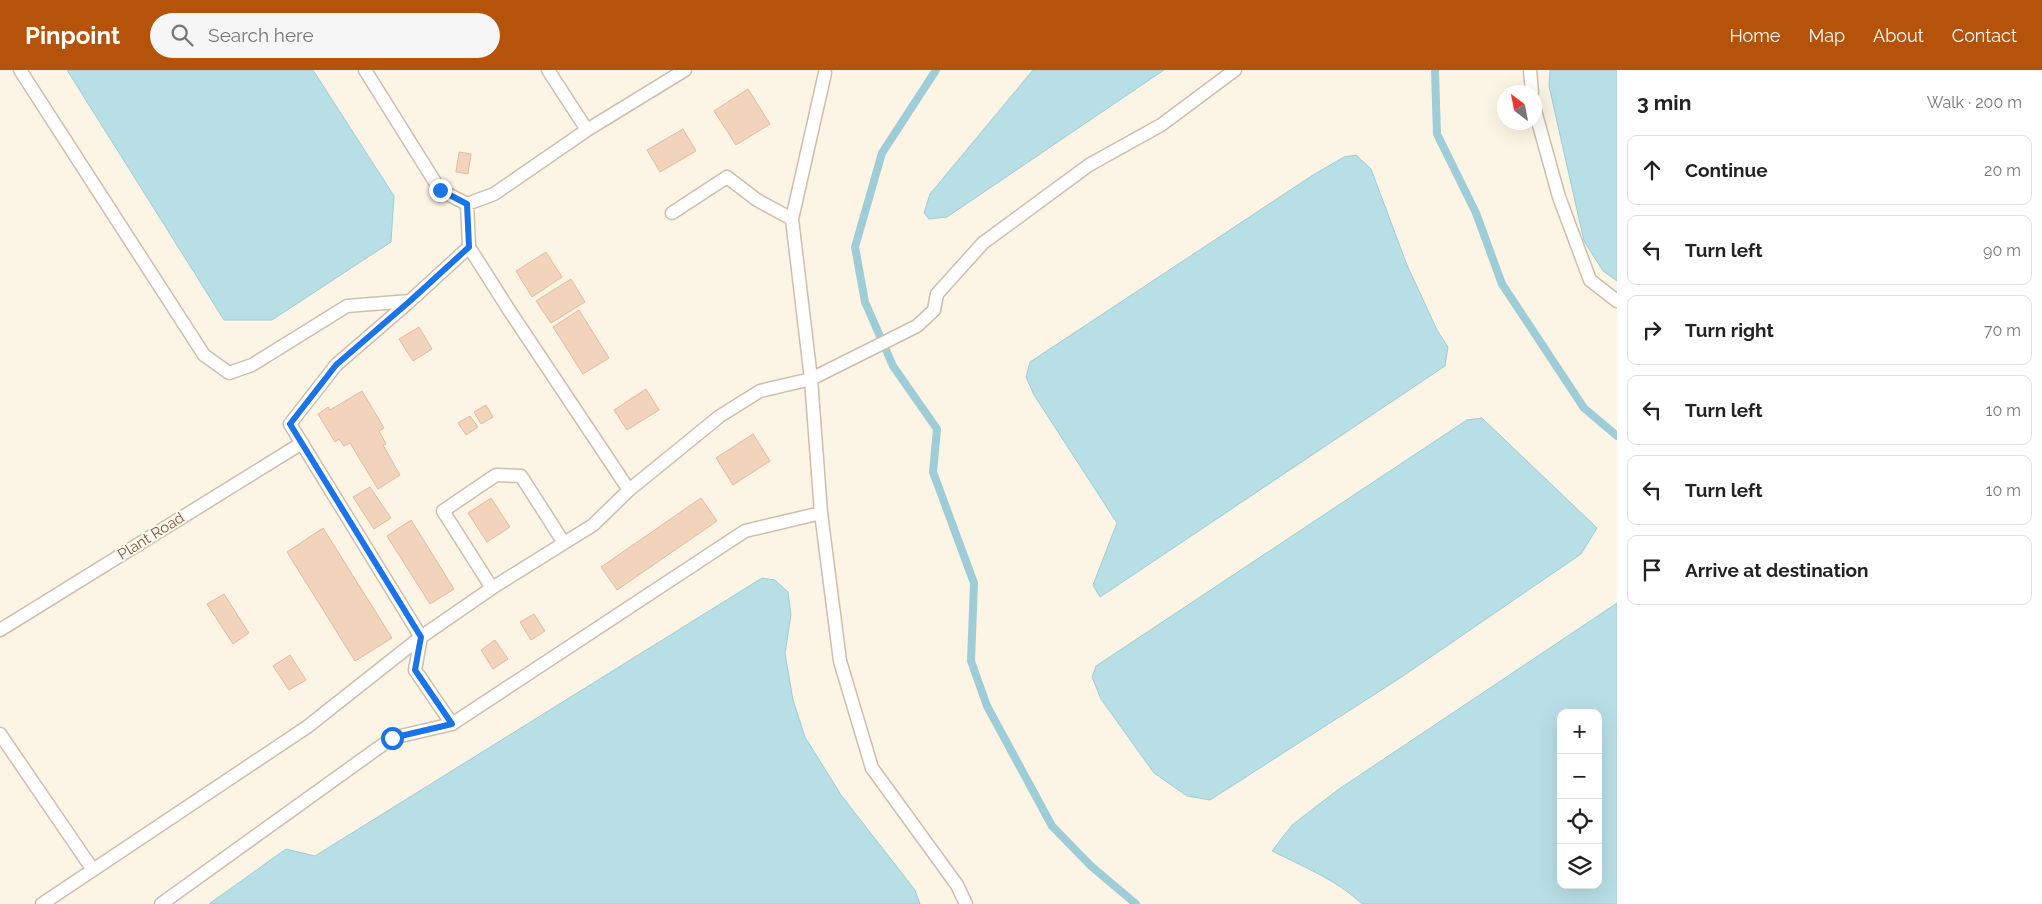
<!DOCTYPE html>
<meta charset="utf-8">
<style>
:root{--surface:#fff;--page:#f6f6f6;--text:#222;--muted:#767676;--line:#e0e0e0;--accent:#b45309}
body{margin:0;font-family:Raleway,sans-serif;background:var(--page);color:var(--text)}
.controls{position:absolute;right:15px;bottom:15px;display:grid;overflow:hidden;border-radius:10px;box-shadow:0 5px 20px #0002}
.controls button{width:45px;height:45px;display:grid;place-items:center;padding:0;border:0;border-bottom:1px solid var(--line);background:var(--surface);color:var(--text);font:25px sans-serif}
.compass{position:absolute;left:1497px;top:15px;width:45px;height:45px;border-radius:50%;background:var(--surface);box-shadow:0 5px 20px #0002;rotate:328deg}
.stop{position:absolute;width:15px;height:15px;margin:-11px;border:4px solid #1a73e8;border-radius:50%;background:#fff}
.stop.end{background:#1a73e8;border-color:#fff;box-shadow:0 1px 5px #0008}
.list{margin:0;padding:0;list-style:none}
h2{display:flex;justify-content:space-between;align-items:center;height:65px;margin:0;padding:0 20px;font-size:21px}
h2 small{font-size:16px;font-weight:400;color:var(--muted)}
.list li{display:grid;grid-template-columns:32px 1fr auto;gap:15px;align-items:center;box-sizing:border-box;height:70px;margin:0 10px 10px;padding:0 10px;border:1px solid var(--line);border-radius:10px}
.list b{display:block;font-size:19px;white-space:nowrap}
.list em{font-size:16px;font-style:normal;color:var(--muted)}
.icon{flex:none;width:28px;height:28px;fill:none;stroke:currentColor;stroke-width:2;stroke-linecap:round;stroke-linejoin:round}
.map{position:relative;flex:none;width:1617px;height:834px;overflow:hidden}
header{display:flex;align-items:center;gap:30px;box-sizing:border-box;height:70px;padding:0 25px;background:var(--accent);color:#fff}
header strong{font-size:24px}
nav{display:flex;gap:28px;margin-inline-start:auto;font-size:18px}
.search{width:350px;height:45px;background:var(--page);display:flex;align-items:center;gap:12px;box-sizing:border-box;padding:0 18px;border-radius:28px;color:var(--muted);font-size:19px}
main{display:flex}
aside{flex:1;background:var(--surface)}
.map>svg:first-child{display:block}
</style>
<header>
<strong>Pinpoint</strong>
<div class="search"><svg class="icon" aria-label="search" viewBox="0 0 24 24"><circle cx="10" cy="10" r="6"/><path d="M15 15l6 6"/></svg>Search here</div>
<nav><a>Home</a><a>Map</a><a>About</a><a>Contact</a></nav>
</header>
<main>
<div class="map">
<svg width="1617" height="834" viewBox="0 0 1617 834">
<rect width="100%" height="100%" fill="#fcf4e4"/>
<path fill="#b8dee6" stroke="#9ecdd8" fill-rule="evenodd" d="M67,0H313L394,126L391,172L272,250H224Z
M1033,0H1164L947,147L929,149L924,143L930,124Z
M1550,0H1617V211L1603,201L1584,171L1549,16Z
M1356,85L1371,99L1407,195L1437,260L1448,277L1445,296L1100,527L1093,515L1117,453L1034,325L1026,307L1030,292L1313,105L1344,87Z
M1482,348L1597,458L1581,484L1400,608L1210,730L1187,726L1154,703L1101,629L1092,607L1096,596L1467,350Z
M762,508L775,510L788,522L791,545L785,583L793,630L805,667L841,725L915,820L920,834H209L286,779L315,786Z
M1617,533V834H1362C1337,810 1302,796 1272,781L1292,755L1339,719ZM1561,643H1598V815H1561Z"/>
<g fill="none" stroke-linecap="round" stroke-linejoin="round">
<path stroke="#9ecdd8" stroke-width="8" d="M936,0L882,83L855,177L865,232L893,296L937,359L933,402L974,513L971,591L987,636L1052,756L1091,796L1136,834
M1435,0L1437,64L1476,143L1502,214L1584,338L1617,366"/>
</g>
<path fill="#f2d3bb" stroke="#e4ba9b" d="M748,19L770,54L736,75L714,41Z
M683,59L696,81L660,102L647,80Z
M459,82L471,84L468,104L456,102Z
M546,182L562,207L532,227L516,201Z
M571,209L585,232L551,253L536,231Z
M579,240L609,288L583,304L553,257Z
M419,257L432,279L413,291L399,269Z
M646,319L659,340L627,360L614,340Z
M362,321L384,358L379,361L386,374L383,375L400,405L378,419L350,373L344,376L339,369L335,372L318,344L328,337L330,340Z
M486,335L493,347L481,354L474,342Z
M470,346L478,357L466,365L458,353Z
M753,364L770,391L733,415L716,388Z
M370,417L391,448L374,459L353,427Z
M491,428L510,457L487,472L468,443Z
M701,428L717,451L617,520L601,497Z
M411,450L454,519L430,534L387,466Z
M323,458L392,568L355,591L287,482Z
M224,524L249,563L233,574L207,534Z
M534,544L545,561L531,570L520,552Z
M495,570L508,589L493,599L481,580Z
M290,585L306,610L289,620L273,596Z"/>
<g fill="none" stroke-linecap="round" stroke-linejoin="round">
<g stroke="#d0bead" stroke-width="15">
<path id="lane" d="M20,0L204,285L229,303L252,295L347,236L410,231
M365,0L440,120L467,134L494,124L587,60L685,0
M548,0L587,60
M1530,0L1532,22
M825,3L792,149L811,309L917,256L934,240L937,224L983,173L1089,95L1161,55L1235,0
M1534,37L1559,127L1590,210L1617,231
M467,134L469,177
M672,143L727,107L757,130L792,149
M821,443L840,591L872,698L957,815L966,834
M492,518L421,567L290,354L336,295L410,231L469,177L509,240L629,420
M0,560L302,373
M0,664L93,800
M42,834L307,657L421,567L415,600L452,654L745,461L821,443L811,309L760,321L720,346L629,420L593,455L492,518L443,441L496,405L521,406L564,473
M161,834L392,668L452,654"/>
</g>
<use href="#lane" stroke="#fff" stroke-width="12"/>
</g>
<g fill="none" stroke-linecap="round" stroke-linejoin="round">
<path stroke="#1a73e8" stroke-width="6" d="M392,668L452,654L415,600L421,567L290,354L336,295L410,231L469,177L467,134L440,120"/>
</g>
<g text-anchor="middle" dominant-baseline="central" stroke-width="4" stroke-linejoin="round" paint-order="stroke">
<g font-size="15" fill="#755a49" stroke="#fff7ea">
<text transform="translate(151 466) rotate(-32)">Plant Road</text>
</g>
</g>
</svg>
<div class="controls">
<button>+</button>
<button>−</button>
<button><svg class="icon" aria-label="locate" viewBox="0 0 24 24"><circle cx="12" cy="12" r="6"/><path d="M12 2v4M12 18v4M2 12h4M18 12h4"/></svg></button>
<button><svg class="icon" aria-label="layers" viewBox="0 0 24 24"><path d="M12 4l9 5-9 5-9-5zM3 14l9 5 9-5"/></svg></button>
</div>
<svg class="compass" viewBox="-18 -18 36 36"><path d="M0-13l5 13h-10z" fill="#e53935"/><path d="M0 13l5-13h-10z" fill="#767676"/></svg>
<div class="stop" style="left:392px;top:668px"></div>
<div class="stop end" style="left:440px;top:120px"></div>
</div>
<aside>
<h2>3 min<small>Walk · 200 m</small></h2>
<ul class="list">
<li><svg class="icon" aria-label="ahead" viewBox="0 0 24 24"><path d="M12 20V5M6 11l6-6 6 6"/></svg><div><b>Continue</b></div><em>20 m</em></li>
<li><svg class="icon" aria-label="left" viewBox="0 0 24 24"><path d="M17 20v-9H6M10 6l-5 5 5 5"/></svg><div><b>Turn left</b></div><em>90 m</em></li>
<li><svg class="icon" aria-label="right" viewBox="0 0 24 24"><path d="M7 20v-9h11M14 6l5 5-5 5"/></svg><div><b>Turn right</b></div><em>70 m</em></li>
<li><svg class="icon" aria-label="left" viewBox="0 0 24 24"><path d="M17 20v-9H6M10 6l-5 5 5 5"/></svg><div><b>Turn left</b></div><em>10 m</em></li>
<li><svg class="icon" aria-label="left" viewBox="0 0 24 24"><path d="M17 20v-9H6M10 6l-5 5 5 5"/></svg><div><b>Turn left</b></div><em>10 m</em></li>
<li><svg class="icon" aria-label="arrive" viewBox="0 0 24 24"><path d="M6 21V4h12l-3 4 3 4H6"/></svg><div><b>Arrive at destination</b></div></li>
</ul>
</aside>
</main>
